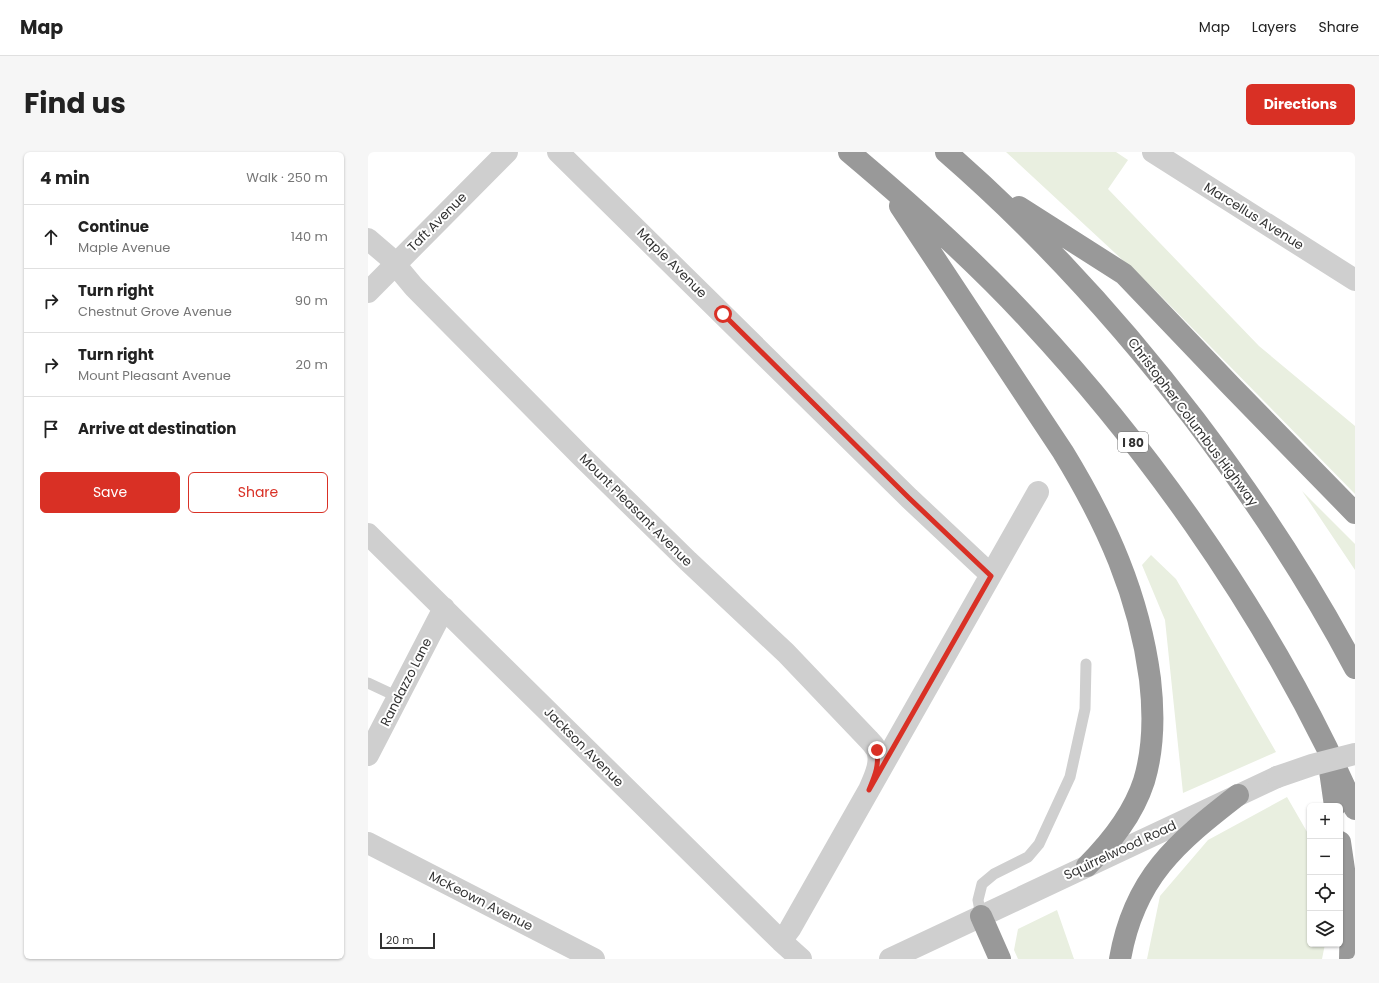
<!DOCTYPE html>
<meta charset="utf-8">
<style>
:root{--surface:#fff;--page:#f6f6f6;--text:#222;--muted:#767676;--line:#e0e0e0;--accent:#d93025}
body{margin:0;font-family:Poppins,sans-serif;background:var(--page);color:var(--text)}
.controls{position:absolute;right:12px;bottom:12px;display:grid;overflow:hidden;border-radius:6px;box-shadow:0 1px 3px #0004}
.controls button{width:36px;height:36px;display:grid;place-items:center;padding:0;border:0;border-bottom:1px solid var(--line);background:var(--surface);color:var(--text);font:20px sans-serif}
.scale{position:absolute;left:12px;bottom:10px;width:55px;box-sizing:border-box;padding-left:4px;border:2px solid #323232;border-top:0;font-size:11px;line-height:14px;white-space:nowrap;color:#323232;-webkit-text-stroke:3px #fff;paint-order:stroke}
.stop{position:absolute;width:12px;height:12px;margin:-9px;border:3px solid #d93025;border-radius:50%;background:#fff}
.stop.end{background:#d93025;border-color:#fff;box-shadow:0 1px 4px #0008}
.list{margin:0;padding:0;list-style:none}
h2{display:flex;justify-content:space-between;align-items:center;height:52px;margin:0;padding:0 16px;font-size:17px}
h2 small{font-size:13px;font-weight:400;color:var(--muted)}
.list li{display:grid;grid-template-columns:26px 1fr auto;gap:12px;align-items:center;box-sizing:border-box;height:64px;padding:0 16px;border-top:1px solid var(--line)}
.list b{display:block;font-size:15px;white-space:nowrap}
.list p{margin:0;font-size:13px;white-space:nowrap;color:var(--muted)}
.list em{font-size:13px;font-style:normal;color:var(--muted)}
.actions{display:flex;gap:8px;padding:12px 16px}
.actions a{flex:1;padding:9px 0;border:1px solid var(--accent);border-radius:6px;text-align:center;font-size:14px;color:var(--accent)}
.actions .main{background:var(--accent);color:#fff}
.icon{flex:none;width:22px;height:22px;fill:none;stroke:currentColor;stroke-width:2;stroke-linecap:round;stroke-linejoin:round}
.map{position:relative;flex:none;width:987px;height:807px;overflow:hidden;border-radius:6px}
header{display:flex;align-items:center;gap:24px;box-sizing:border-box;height:56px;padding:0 20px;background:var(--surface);border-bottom:1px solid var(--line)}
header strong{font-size:19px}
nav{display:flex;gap:22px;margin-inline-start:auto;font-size:14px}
.intro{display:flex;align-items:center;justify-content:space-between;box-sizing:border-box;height:96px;padding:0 24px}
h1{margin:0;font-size:28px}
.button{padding:10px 18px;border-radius:6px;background:var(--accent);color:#fff;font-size:14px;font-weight:700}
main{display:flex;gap:24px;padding:0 24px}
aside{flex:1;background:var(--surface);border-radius:6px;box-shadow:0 1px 3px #0004}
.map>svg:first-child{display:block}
</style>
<header>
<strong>Map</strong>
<nav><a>Map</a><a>Layers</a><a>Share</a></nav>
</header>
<div class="intro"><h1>Find us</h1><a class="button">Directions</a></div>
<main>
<aside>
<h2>4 min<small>Walk · 250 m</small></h2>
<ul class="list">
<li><svg class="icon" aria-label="ahead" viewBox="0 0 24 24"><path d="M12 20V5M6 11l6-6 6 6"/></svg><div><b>Continue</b><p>Maple Avenue</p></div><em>140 m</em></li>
<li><svg class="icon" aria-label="right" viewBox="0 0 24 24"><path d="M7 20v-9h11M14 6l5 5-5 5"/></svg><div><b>Turn right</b><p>Chestnut Grove Avenue</p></div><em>90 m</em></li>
<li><svg class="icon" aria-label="right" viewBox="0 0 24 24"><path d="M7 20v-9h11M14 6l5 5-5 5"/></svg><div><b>Turn right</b><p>Mount Pleasant Avenue</p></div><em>20 m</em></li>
<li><svg class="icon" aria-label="arrive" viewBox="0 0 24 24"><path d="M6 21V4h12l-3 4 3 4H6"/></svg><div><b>Arrive at destination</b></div></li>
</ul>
<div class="actions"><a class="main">Save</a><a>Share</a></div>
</aside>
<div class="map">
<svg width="987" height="807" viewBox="0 0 987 807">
<rect width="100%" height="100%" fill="#fff"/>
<path fill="#e9efe0" d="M638,0H748L760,8L740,37L891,194L987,274V342L787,138Z
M934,339L987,392V418Z
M783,403L808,427L908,600L815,641L797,468L774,413Z
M919,645L942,685V792H957L954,807H779L792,744L840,688Z
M689,758L706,807H650L646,798L650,777Z"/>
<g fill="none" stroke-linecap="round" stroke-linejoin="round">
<path stroke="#cfcfcf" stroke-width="11" d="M0,531L30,545
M613,764L610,748L614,732L626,722L660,705L671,692L702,625L717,557L718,512"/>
<path stroke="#cfcfcf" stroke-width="22" d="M190,0L541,346L623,423
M785,0L987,128
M0,87L21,105L46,135L212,303L320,409L418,501L501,588C504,591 507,595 509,598C514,611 506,626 501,638
M0,140L139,0
M0,382L413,789L433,807
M0,603L76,456
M0,691L226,807
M413,789L422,777L670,340"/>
<path stroke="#cfcfcf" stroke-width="22" d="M522,807L909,625"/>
<path stroke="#999" stroke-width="22" d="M481,0C544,53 606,108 662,169C779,295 883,442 959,596C968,617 978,637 987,657
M578,0C670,80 753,171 827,268C886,346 941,429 987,516
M532,54L695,300C739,372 771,443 782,527C786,561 786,596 776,629C765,663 743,690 719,714
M651,55L756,122L863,234L987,361
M962,619L967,654
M972,690L983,765L982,807
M613,764L632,807
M752,807C766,726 808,691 870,643"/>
<path stroke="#cfcfcf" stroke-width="22" d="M909,625L944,613L987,602"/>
</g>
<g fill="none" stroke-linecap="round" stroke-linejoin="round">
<path stroke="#d93025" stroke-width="5" d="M355,162L541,346L623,424L501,638C507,623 511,615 509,598"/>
</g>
<g text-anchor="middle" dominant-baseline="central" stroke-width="4" stroke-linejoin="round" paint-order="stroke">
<rect fill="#fff" stroke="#707070" stroke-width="1" x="750" y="280" width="30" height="20" rx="3"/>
<g font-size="12" font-weight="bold" fill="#323232">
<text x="765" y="290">I 80</text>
</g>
<g font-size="13" fill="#323232" stroke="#fff">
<text transform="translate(886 64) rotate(32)">Marcellus Avenue</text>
<text transform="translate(69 70) rotate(-45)">Taft Avenue</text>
<text transform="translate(304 111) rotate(45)">Maple Avenue</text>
<text transform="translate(825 270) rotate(53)">Christopher Columbus Highway</text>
<text transform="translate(268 358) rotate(45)">Mount Pleasant Avenue</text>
<text transform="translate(38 530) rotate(-63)">Randazzo Lane</text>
<text transform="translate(216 595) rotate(45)">Jackson Avenue</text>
<text transform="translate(752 698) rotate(-25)">Squirrelwood Road</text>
<text transform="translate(113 749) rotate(27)">McKeown Avenue</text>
</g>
</g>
</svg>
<div class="controls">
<button>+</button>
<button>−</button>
<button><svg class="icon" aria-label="locate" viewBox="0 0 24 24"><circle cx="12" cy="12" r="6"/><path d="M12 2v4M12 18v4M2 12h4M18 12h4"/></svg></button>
<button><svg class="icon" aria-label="layers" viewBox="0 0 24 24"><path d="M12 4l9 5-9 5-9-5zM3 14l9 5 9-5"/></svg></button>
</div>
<div class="scale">20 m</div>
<div class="stop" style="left:355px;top:162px"></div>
<div class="stop end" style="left:509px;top:598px"></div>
</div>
</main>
